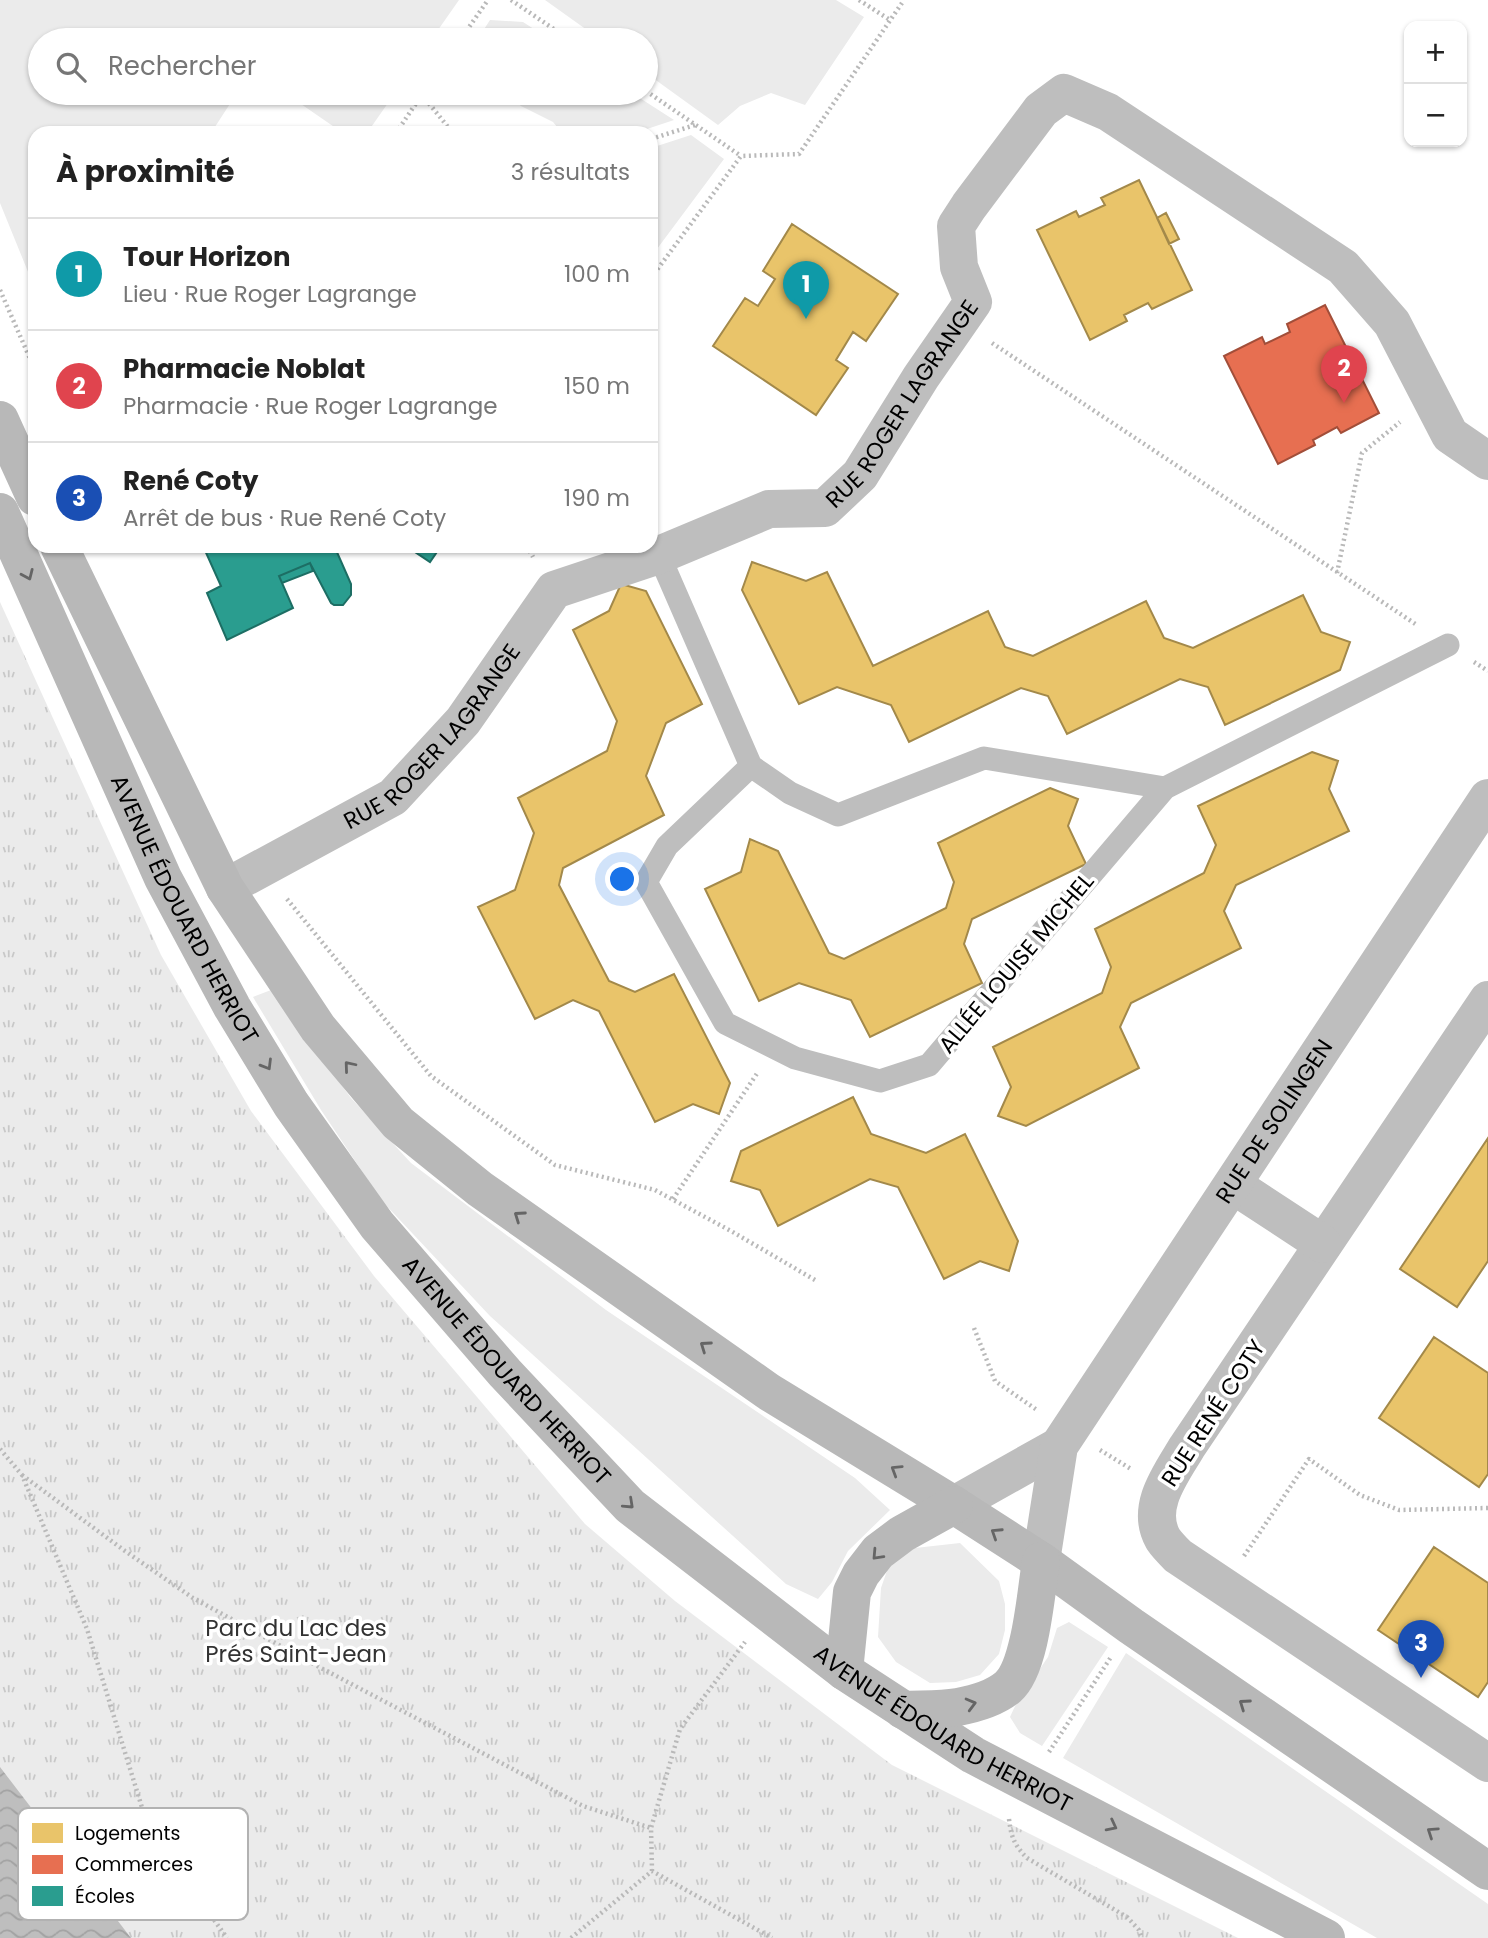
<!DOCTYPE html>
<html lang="fr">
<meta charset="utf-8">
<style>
:root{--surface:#fff;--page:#f6f6f6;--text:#222;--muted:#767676;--line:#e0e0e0;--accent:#0f766e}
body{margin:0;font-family:Poppins,sans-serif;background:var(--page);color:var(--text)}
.controls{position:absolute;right:21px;top:21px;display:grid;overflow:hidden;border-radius:14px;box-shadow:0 2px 5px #0004}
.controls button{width:63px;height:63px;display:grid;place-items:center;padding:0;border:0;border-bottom:2px solid var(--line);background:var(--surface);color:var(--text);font:35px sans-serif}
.you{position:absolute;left:623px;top:880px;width:24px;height:24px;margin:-18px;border:5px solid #fff;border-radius:50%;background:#1a73e8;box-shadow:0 0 0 10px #1a73e833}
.badge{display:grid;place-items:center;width:46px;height:46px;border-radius:50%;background:var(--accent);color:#fff;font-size:23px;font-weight:700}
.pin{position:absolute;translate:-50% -58px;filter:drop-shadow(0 2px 4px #0008)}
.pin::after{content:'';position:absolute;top:37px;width:24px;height:21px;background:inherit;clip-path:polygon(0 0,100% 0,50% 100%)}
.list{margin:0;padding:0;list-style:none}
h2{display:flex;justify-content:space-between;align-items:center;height:91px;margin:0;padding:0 28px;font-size:30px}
h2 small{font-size:23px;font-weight:400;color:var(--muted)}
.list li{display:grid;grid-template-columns:46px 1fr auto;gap:21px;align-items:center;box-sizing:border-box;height:112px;padding:0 28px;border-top:2px solid var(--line)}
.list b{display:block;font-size:26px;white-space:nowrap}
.list p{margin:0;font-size:23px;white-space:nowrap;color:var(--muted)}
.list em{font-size:23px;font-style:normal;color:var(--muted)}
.icon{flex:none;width:38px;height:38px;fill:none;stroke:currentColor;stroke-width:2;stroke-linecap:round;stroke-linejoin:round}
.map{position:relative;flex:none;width:1488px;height:1938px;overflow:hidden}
.search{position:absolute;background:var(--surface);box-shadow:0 2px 5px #0004;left:28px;top:28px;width:630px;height:77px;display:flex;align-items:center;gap:18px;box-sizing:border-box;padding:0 24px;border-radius:38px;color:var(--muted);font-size:26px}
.panel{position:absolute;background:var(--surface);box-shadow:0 2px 5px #0004;left:28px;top:126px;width:630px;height:427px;border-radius:21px}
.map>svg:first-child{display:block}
</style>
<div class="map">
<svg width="1488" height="1938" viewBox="0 0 1488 1938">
<defs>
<pattern id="park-tufts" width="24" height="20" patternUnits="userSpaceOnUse" patternTransform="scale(1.75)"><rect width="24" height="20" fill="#ebebeb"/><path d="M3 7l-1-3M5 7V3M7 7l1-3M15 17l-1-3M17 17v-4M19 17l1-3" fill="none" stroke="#c8c8c8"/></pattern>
<pattern id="water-waves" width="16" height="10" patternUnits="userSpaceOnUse" patternTransform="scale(1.75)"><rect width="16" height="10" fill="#bebebe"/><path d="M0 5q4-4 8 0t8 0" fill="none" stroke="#a2a2a2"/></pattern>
</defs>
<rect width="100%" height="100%" fill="#fff"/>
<path fill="#ebebeb" d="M0,0H459L431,40H40V93H237L211,133H35V289L0,203Z
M545,0H836L864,17L805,105L771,93L740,106L718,125L646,73V40H601Z
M490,20L523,22L551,40H477Z
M285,93H395L367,133H343Z
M506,93H632L674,120L635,133H562L553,122L521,106Z
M691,135L724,159L651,257V148Z
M271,990L351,1098L411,1163L606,1310L855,1478L890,1510L848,1551L832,1582L818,1599L786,1584L490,1316L382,1201L321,1110L253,997Z
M960,1543L999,1581L1005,1604V1630L999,1654L980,1675L956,1682L930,1683L896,1662L878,1637L881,1588L889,1565L915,1548Z
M1069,1622L1108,1647L1042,1746L1020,1733L1010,1717L1016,1704L1048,1657L1057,1628Z
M1126,1653L1488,1904V1938H1377L1063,1758Z"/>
<path fill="url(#park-tufts)" d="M0,602L161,955L251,1111L374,1276L585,1524L675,1601L892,1765L1238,1938H0Z"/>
<path fill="url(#water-waves)" d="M0,1767L131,1938H0Z"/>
<path fill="#e9c46a" stroke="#a3894a" stroke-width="2" d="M1139,180L1192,290L1152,309L1148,303L1124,315L1127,321L1090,340L1037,230L1076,211L1079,217L1105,205L1101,198Z
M1166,213L1179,239L1169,244L1157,218Z
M792,224L898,294L866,341L853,332L836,360L848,368L816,415L713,346L745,298L758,306L775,279L763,271Z
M752,562L806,581L827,572L873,666L988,611L1005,647L1033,656L1146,601L1164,638L1193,648L1303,595L1321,632L1350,642L1340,670L1225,725L1208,687L1180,679L1067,734L1048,696L1021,688L909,742L891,705L837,687L799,704L742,590Z
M621,584L646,591L702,704L666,723L646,776L664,815L563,868L559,885L609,981L635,992L674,974L730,1083L719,1114L693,1104L655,1122L599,1011L573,1000L535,1019L478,907L515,890L534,833L518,798L607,751L617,721L573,630L609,611Z
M1312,752L1338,761L1329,789L1349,831L1236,885L1224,911L1241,948L1131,1003L1120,1027L1139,1068L1026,1126L998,1116L1011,1087L993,1047L1102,993L1111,967L1095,929L1204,873L1216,845L1198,806Z
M1050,788L1078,799L1068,826L1086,864L972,919L964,944L982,983L870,1037L851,1000L799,983L759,1001L705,889L741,872L750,839L778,851L829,953L844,959L946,908L954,882L938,843Z
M853,1097L871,1134L926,1153L965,1134L1018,1241L1009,1271L980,1261L944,1279L898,1187L870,1179L778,1226L760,1190L731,1181L741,1151Z
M1488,1138V1261L1457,1307L1400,1269Z
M1434,1337L1488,1373V1474L1479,1487L1379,1418Z
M1434,1547L1488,1583V1682L1478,1697L1378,1630Z"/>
<path fill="#e76f51" stroke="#a24e39" stroke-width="2" d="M1325,305L1379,413L1341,433L1337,427L1313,440L1315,445L1278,464L1224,356L1262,337L1265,344L1290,332L1287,324Z"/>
<path fill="#2a9d8f" stroke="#1d6e64" stroke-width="2" d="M203,546H344L336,550L351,584V595L343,605H334L331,603L310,563L279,576L293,608L227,640L207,593L221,586Z
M406,546H441L430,562Z
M310,563L313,571L282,583L279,576Z"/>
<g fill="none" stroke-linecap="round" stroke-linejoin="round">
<path stroke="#b9b9b9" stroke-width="4.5" stroke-dasharray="2 3.5" stroke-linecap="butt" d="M511,0L570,40
M859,0L890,20
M460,40L488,0
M646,91L741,156
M422,95L453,133
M396,133L423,93
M512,133L523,130L528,133
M651,139L695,125
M651,278L741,156L799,154L904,0
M0,290L35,370
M992,343L1417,625
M527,546L533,557
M1337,573L1362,453L1400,422
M1474,662L1488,671
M287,899L431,1076L555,1165L655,1190L731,1231L815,1280
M673,1199L758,1072
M974,1328L995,1381L1037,1410
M0,1449L22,1475L87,1629L148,1827L227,1938
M1100,1450L1131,1469
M22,1475L125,1551L193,1598L321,1668L583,1806L651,1828
M1244,1556L1309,1459L1360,1495L1399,1510L1488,1508
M1049,1752L1111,1657
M1009,1819C1011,1836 1014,1845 1027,1858L1127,1917L1139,1930L1142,1938
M652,1871L651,1828L680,1729L745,1642
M571,1938L652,1871L772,1938"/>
<path stroke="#bebebe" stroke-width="23" d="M659,555L751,766
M1165,788L984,758L838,815L790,793L751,766L667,846L646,882L725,1023L795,1058L880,1081L929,1065L1165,788L1448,645"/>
<g stroke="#bebebe" stroke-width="38">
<path id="s1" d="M225,888L393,797L463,721L554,590L659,555L769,509L825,508L860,475L921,377L973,302L959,267L956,226L969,206L1041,110L1064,93L1108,112L1343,267L1392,323L1450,435L1488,461"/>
<path d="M1488,1000L1187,1447C1171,1474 1145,1507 1163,1539C1167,1545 1173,1551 1178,1556L1488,1763"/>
<path d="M1233,1185L1323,1244"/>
<path d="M954,1505L1059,1446"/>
<path id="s2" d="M1041,1561L1059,1446L1488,798"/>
</g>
<g stroke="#b8b8b8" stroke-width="38">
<path d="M0,420L35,497"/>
<path id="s3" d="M0,512L163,878L232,1007L291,1104L377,1225L505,1373L630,1506L844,1671L973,1755L1326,1938"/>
<path d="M59,546L225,888L318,1028L398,1123L480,1189L769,1392L954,1505L1041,1561L1131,1626L1488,1871"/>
<path d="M844,1671L852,1592L861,1574L878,1552L902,1534L954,1505"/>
<path d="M903,1710C921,1709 940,1710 958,1707C974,1704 995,1698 1008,1687C1031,1667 1036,1591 1041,1561"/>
</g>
</g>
<defs><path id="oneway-chevron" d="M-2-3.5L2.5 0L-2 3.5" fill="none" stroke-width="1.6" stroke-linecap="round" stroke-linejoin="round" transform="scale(1.75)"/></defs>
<g stroke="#656565">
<use href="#oneway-chevron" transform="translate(28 575) rotate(66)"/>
<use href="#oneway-chevron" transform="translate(267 1065) rotate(59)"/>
<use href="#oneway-chevron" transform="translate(349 1066) rotate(-130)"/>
<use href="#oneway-chevron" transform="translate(519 1216) rotate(-145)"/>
<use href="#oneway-chevron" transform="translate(705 1346) rotate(-145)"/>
<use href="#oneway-chevron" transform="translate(896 1470) rotate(-148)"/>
<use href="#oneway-chevron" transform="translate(629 1504) rotate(43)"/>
<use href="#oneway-chevron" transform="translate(996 1533) rotate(-147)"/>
<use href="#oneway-chevron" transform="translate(877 1555) rotate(133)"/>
<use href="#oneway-chevron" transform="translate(971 1704) rotate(-15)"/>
<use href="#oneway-chevron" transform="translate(1244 1704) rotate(-145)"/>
<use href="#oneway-chevron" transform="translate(1112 1826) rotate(27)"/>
<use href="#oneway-chevron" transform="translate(1432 1832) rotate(-146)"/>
</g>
<g text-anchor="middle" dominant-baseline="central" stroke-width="7" stroke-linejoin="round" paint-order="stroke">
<g font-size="23" fill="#000" stroke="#fff">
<text stroke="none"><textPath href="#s1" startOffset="870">RUE ROGER LAGRANGE</textPath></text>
<text stroke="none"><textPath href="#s1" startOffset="261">RUE ROGER LAGRANGE</textPath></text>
<text stroke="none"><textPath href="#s3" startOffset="438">AVENUE ÉDOUARD HERRIOT</textPath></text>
<text transform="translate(1016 963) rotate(-50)">ALLÉE LOUISE MICHEL</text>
<text stroke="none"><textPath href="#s2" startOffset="506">RUE DE SOLINGEN</textPath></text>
<text stroke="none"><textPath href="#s3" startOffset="1004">AVENUE ÉDOUARD HERRIOT</textPath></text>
<text transform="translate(1213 1413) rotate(-57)">RUE RENÉ COTY</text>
<text stroke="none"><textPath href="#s3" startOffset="1572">AVENUE ÉDOUARD HERRIOT</textPath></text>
</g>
<g font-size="23" fill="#323232" stroke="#fff">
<text x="296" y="1628">Parc du Lac des<tspan x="296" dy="26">Prés Saint-Jean</tspan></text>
</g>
</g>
<rect x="18" y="1808" width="230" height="112" rx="10" fill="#fff" stroke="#b2b2b2" stroke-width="2"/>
<rect x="32" y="1823" width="31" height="20" fill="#e9c46a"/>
<rect x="32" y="1855" width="31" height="19" fill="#e76f51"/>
<rect x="32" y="1886" width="31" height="20" fill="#2a9d8f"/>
<g font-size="19" fill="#000">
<text x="75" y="1840">Logements</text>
<text x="75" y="1871">Commerces</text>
<text x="75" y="1903">Écoles</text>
</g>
</svg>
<div class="controls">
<button>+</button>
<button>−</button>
</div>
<div class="you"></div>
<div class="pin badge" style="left:806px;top:319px;background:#0f9aa8">1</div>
<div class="pin badge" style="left:1344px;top:403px;background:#e0444e">2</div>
<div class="pin badge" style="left:1421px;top:1678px;background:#1a4fb4">3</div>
<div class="search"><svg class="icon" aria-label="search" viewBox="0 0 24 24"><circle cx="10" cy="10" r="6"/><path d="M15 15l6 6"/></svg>Rechercher</div>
<section class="panel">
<h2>À proximité<small>3 résultats</small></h2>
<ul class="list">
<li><span class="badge" style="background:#0f9aa8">1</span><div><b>Tour Horizon</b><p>Lieu · Rue Roger Lagrange</p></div><em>100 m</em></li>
<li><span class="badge" style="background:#e0444e">2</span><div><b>Pharmacie Noblat</b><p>Pharmacie · Rue Roger Lagrange</p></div><em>150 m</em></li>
<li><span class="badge" style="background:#1a4fb4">3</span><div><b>René Coty</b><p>Arrêt de bus · Rue René Coty</p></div><em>190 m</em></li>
</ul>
</section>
</div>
